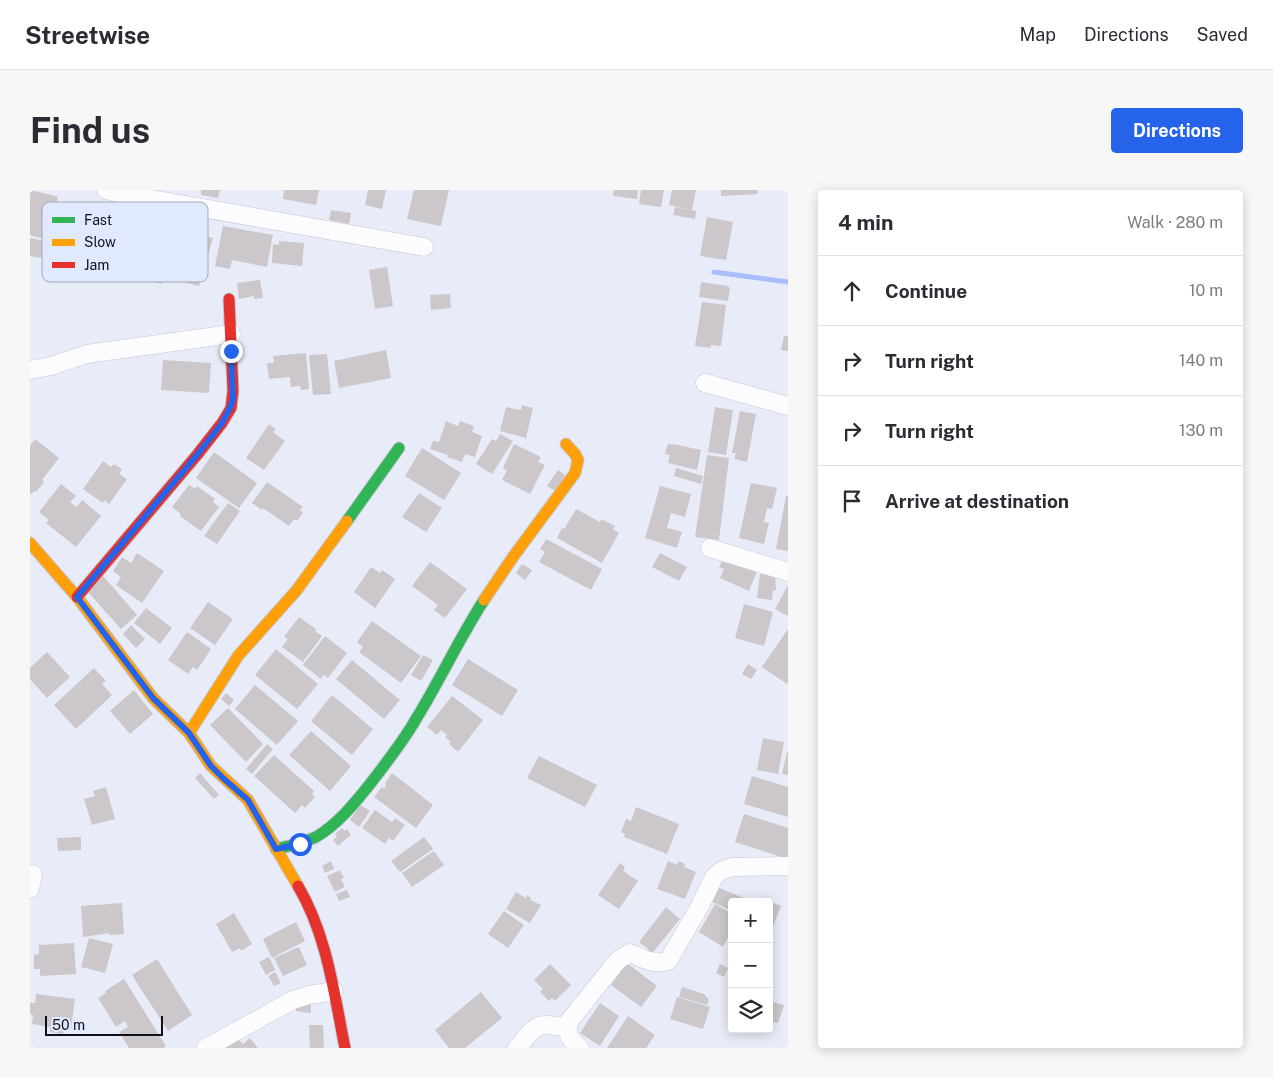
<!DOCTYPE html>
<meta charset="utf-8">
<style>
:root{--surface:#fff;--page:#f7f7f7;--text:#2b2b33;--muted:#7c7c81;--line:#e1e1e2;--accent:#2563eb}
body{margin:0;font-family:"Public Sans",sans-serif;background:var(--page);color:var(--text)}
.controls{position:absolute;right:15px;bottom:15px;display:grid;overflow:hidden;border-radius:5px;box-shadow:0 2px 12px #0003}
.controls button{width:45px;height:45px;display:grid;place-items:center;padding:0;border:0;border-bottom:1px solid var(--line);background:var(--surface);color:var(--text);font:25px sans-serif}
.scale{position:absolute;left:15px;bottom:12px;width:118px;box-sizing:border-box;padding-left:5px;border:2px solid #0e111a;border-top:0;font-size:14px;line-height:18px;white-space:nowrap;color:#0e111a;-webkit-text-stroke:4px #e1e9ff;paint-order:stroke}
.stop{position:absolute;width:15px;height:15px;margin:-11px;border:4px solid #2563eb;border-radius:50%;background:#fff}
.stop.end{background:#2563eb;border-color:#fff;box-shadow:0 1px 5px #0008}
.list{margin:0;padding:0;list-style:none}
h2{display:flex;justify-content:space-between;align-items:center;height:65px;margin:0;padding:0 20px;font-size:21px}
h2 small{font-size:16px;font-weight:400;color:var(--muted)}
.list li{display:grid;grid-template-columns:32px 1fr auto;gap:15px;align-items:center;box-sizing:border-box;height:70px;padding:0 20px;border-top:1px solid var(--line)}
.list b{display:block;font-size:19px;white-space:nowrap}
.list em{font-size:16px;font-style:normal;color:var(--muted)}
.icon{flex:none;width:28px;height:28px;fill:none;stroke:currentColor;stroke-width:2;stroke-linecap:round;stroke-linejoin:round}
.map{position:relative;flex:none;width:758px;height:858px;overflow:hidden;border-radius:5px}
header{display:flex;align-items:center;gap:30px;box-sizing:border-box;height:70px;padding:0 25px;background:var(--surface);border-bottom:1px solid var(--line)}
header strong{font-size:24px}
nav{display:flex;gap:28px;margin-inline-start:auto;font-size:18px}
.intro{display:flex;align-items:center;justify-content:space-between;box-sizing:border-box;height:120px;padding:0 30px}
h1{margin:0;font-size:35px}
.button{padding:12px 22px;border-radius:5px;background:var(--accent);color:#fff;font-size:18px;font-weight:700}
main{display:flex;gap:30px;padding:0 30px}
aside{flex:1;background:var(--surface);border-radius:5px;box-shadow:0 2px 12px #0003}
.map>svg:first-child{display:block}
</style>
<header>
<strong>Streetwise</strong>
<nav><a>Map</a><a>Directions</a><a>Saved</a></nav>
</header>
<div class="intro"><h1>Find us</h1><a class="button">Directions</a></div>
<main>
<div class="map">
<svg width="758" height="858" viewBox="0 0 758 858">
<rect width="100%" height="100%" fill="#e8ecf8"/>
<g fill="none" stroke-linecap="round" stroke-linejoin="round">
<path stroke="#abbefc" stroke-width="5" d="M684,82L758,92"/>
</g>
<path fill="#cbc7ca" d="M0,0L28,7L18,50L0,45Z
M171,0H190L188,8L171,5Z
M254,0H289L286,15L253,9Z
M338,0H356L352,19L335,15Z
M384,0H419L411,36L377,29Z
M584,0H608L607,9L583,6Z
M611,0H634L631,17L609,14Z
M642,0H666L662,20L639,15Z
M691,0H727L728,4L691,6Z
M645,17L666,21L665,29L643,25Z
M301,20L321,23L319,34L299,30Z
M119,25L147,32L132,94L103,87Z
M677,27L703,32L696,70L670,66Z
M193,36L243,45L237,77L202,70L200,79L185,76Z
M153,40L183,48L169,96L140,89Z
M0,48L15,51L12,68L0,66Z
M249,51L274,53L272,76L242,73L243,54L249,55Z
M357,77L363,116L345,119L339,80Z
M230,90L233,108L224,109V106L209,109L207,93Z
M671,92L697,96L700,98L698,111L669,107Z
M420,104L421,118L401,120L400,105Z
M672,112L696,115L691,156L681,155V158L665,156Z
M754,146H758V161L751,160Z
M356,160L361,188L309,198L304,171Z
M276,163L279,199L271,200L270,196L261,197L260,187L239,189L237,173H244L243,166Z
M297,164L301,204L283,205L279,165Z
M133,170L181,173L179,203L131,200Z
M492,215L503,218L496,248L470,241L476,217L491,220Z
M685,217L703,220L696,265L678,262Z
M710,221L726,224L717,272L704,269L706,263H702Z
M416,231L428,236L430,231L444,236L442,242L452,246L445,267L435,264L432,272L417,267L418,265L400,259L403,251L409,252Z
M239,234L246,239L243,242L255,251L234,280L216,268Z
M470,244L483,251L462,284L446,274L462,249L466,251Z
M5,249L29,268L12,290L14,292L6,302L4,301L0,305V256Z
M484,254L511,267L508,272L515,275L500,304L472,290L477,280L473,278Z
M638,254L643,255V254L671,260L667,280L638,273L640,265L635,264Z
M392,258L431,283L414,310L375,286Z
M184,262L227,293L209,318L166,288Z
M677,265L699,268L689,350L665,347Z
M73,271L81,277L84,274L92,279L89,284L97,289L79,314L74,310L73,313L53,299Z
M646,278L673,286L671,294L644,286Z
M528,280L535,285L525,301L517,296Z
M237,292L273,317L270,320L273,323L267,331L264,329L259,336L233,318L232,320L222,313Z
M721,293L747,298L742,319L737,318L734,332L739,333L734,354L709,348Z
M31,294L46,306L40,312L47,317L52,310L71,326L46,357L16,333L19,330L9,322Z
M159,295L165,299L167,296L185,309L183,312L189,317L171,341L150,326L151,324L142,317Z
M630,296L661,304L655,327L641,323L637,338L652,342L647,358L615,348Z
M389,303L412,318L396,342L372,327Z
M756,306H758V361L746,359Z
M198,313L210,321L187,354L174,346Z
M546,319L570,332L571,329L585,336L583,339L589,343L572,373L527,348L532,338L534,339Z
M516,349L572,379L561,400L509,372L515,362L510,359Z
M107,363L134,381L112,413L86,395L91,387L83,381L92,367L101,373Z
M630,363L657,377L649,391L622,377Z
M694,368L727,381L719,401L690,388L694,379L689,377Z
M400,372L437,399L415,428L404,420L408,415L382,396Z
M492,374L502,380L495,390L486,383Z
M341,377L350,383L352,380L365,389L345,418L324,402Z
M730,384L745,385L746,400H743L742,410L727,408Z
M73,386L107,425L91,439L57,401Z
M758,395V426L745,419Z
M178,412L203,429L185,455L160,438Z
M714,414L743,422L734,456L705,448Z
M116,418L142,438L130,454L104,433Z
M269,427L286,439L285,441L292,446L273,472L252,457L258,449L254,447Z
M342,431L391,466L371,493L329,462L333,457L327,452Z
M101,435L115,449L106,458L93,444Z
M758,439V493L757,494L732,477Z
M157,442L181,459L167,480L163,477L158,484L138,470Z
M295,446L317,463L298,488L293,485L291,489L273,475Z
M246,459L288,494L267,519L225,485Z
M17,462L40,487L17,508L0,489V478Z
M393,465L403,470L391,491L381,485Z
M438,469L488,500L472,526L422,495Z
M322,470L370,510L354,529L306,489Z
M718,474L727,480L721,489L712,484Z
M64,478L76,491L72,494L82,505L46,539L24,515Z
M225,495L268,531L247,555L205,519Z
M104,500L123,524L100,544L80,521Z
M196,503L204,510L199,516L191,509Z
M302,505L343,539L322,565L281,531Z
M422,506L453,530L428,562L419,554L421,552L415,547L417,545L411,540L407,545L397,537Z
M198,518L233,554L216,572L180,535Z
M281,541L321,576L300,601L259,565Z
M733,548L754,552L748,584L727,580Z
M237,554L243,559L222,584L216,579Z
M757,562H758V585L752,584Z
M244,565L284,601L282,604L285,607L275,618L272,615L265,623L224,586Z
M509,566L567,595L555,617L497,588Z
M170,583L189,605L184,609L165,588Z
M362,583L403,615L386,638L344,607L352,597L354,599L356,595L355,593Z
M722,586L758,597V627L714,614Z
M76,597L85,629L62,635L54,609L65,606L63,601Z
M330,615L340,621L329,637L320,630Z
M606,617L649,634L637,664L594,647L595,644L591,642L596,629L601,631Z
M345,620L362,632L365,628L375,635L363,651L359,648L355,654L332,638Z
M714,624L758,638V669L705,652Z
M312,638L315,641L317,639L321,645L308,656L303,650L307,647L305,644Z
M51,647V660L28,661L27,648Z
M394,647L403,659L370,682L361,671Z
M404,661L414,675L382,697L372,683Z
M301,671L304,679L295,683L292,676Z
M638,671L647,675L649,671L655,674L654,677L666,682L655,709L627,699Z
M590,673L595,677L593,681L608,691L589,719L568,705Z
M310,680L314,688L311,689L315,697L305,702L297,686Z
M687,697L716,709L715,712H702V721L680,711Z
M317,700L320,707L309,711L306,704Z
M486,702L496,708L497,705L501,708L500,710L511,715L500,733L476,719Z
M731,708L751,716L743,736L739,735V712H729Z
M92,713L94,744L79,745V743L53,747L51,716Z
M685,714L702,724V739L693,757L669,742Z
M636,717L650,729L620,766L615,762L618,759L609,752Z
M474,721L494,735L478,758L458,744Z
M204,723L222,754L211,761L210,758L202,762L186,734Z
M266,732L275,751L242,768L233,749Z
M59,748L83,754L75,783L51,777Z
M44,753L46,784L10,786V779H4V765L9,764V755Z
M269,757L277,775L253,786L244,768Z
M239,767L245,780L236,785L229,772Z
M127,769L162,825L138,841L102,785Z
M597,773L627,796L611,817L581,795Z
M520,774L541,795L525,811L522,808L519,811L510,802L513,799L504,790Z
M690,774L698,778L694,787L686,783Z
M245,782L251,793L244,796L238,786Z
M94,789L136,856L133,858H99L89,842L98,837L95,831L86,837L68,808L76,803L75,801Z
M652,797L674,804L679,810L677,815L649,807Z
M451,802L472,828L435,858H419L405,840Z
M6,804L45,809L41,839L34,838L33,844L20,842V837L2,834L3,825L0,824V813H5Z
M647,807L680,817L673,839L640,829Z
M739,811L754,815L748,833L739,831Z
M266,813H281V823L266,821Z
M570,813L589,826L570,856L550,843Z
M598,826L625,845L616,858H577Z
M279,835H293L294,858H280Z
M206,847L213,854L220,848L228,858H193Z"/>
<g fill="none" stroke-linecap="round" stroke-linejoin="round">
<g stroke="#c4c8d2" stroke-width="19">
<path id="street" d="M76,0L98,5L394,57
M0,180L21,176L57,164L201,144
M675,193L758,216
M680,358L758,382
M0,699L3,684
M176,858L263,810L279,805L304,801
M487,858C509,833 504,832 537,838
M550,858C539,848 535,844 540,830L588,770L600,763C615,769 621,775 638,771L670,716L684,687L691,681L702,677L758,676"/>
</g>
<g stroke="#c4c8d2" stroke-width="13">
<path id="fast" d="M317,331L369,258
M246,659C260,656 273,653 286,647C308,634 324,614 340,594C356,573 373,552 386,529C410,490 429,449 454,410"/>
</g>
<g stroke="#c4c8d2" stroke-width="13">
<path id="slow" d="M0,353L47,407L123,508L159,543L181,576L218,610L268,696
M454,410L483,367L545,283L548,270L545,264L536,254
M159,543L208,466L266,401L317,331"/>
</g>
<g stroke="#c4c8d2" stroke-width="13">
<path id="jam" d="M47,407L167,265L192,233L201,218L203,201L199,109
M268,696C297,745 304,803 315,858"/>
</g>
<use href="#street" stroke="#fcfcfe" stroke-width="18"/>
<use href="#fast" stroke="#30b455" stroke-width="11"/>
<use href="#slow" stroke="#ff9f0a" stroke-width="11"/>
<use href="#jam" stroke="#e5322d" stroke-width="11"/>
</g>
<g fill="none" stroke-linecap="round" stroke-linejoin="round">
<path stroke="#2563eb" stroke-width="6" d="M201,161L203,209L200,218L192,233L167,265L47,407L123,508L159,543L181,576L194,589L218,610L246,659L270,654"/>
</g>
<rect x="12" y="12" width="166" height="80" rx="8" fill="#e1e9ff" stroke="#a2a8ba" stroke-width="1"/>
<rect x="22" y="27" width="23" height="6" fill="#30b455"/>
<rect x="22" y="49" width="23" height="7" fill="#ff9f0a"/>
<rect x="22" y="72" width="23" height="6" fill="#e5322d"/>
<g font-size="14" fill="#0e111a">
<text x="54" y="35">Fast</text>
<text x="54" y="57">Slow</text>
<text x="54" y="80">Jam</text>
</g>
</svg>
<div class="controls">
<button>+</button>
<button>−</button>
<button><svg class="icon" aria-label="layers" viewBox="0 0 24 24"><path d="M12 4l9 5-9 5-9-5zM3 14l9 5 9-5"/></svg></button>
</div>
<div class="scale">50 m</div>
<div class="stop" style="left:270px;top:654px"></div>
<div class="stop end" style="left:201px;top:161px"></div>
</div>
<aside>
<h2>4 min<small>Walk · 280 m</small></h2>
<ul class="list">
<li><svg class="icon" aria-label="ahead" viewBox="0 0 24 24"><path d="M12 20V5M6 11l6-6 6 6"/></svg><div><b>Continue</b></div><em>10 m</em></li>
<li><svg class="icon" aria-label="right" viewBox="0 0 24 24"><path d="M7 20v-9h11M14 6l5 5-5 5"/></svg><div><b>Turn right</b></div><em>140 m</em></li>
<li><svg class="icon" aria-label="right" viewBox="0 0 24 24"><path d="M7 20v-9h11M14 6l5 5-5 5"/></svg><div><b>Turn right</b></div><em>130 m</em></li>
<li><svg class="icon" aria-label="arrive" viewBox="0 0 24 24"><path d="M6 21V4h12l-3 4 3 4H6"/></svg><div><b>Arrive at destination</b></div></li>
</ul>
</aside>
</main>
